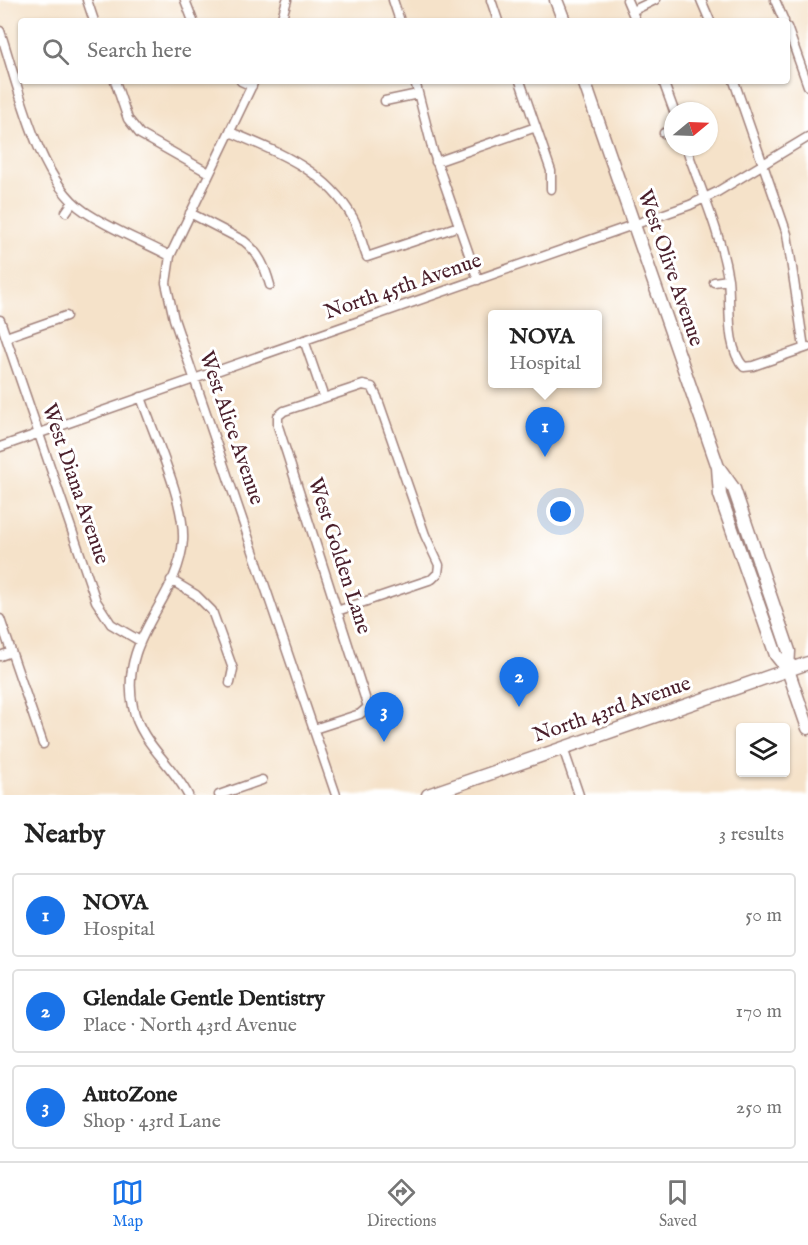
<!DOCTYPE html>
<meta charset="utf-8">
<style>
:root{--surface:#fff;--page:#f2f2f2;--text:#222;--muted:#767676;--line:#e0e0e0;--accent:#1a73e8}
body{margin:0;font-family:"IM FELL English",serif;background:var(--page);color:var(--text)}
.controls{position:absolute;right:18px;bottom:18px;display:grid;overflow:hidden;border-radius:6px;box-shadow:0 2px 4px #0004}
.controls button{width:54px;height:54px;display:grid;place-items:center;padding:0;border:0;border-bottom:2px solid var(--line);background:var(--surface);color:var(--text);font:30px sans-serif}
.compass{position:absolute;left:664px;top:102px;width:54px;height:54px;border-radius:50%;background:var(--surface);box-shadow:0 2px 4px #0004;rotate:71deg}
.you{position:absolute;left:561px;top:512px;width:21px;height:21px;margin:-15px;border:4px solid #fff;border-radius:50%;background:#1a73e8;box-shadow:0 0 0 9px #1a73e833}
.badge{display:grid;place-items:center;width:39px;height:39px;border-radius:50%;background:var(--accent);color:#fff;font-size:20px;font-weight:700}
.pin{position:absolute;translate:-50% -50px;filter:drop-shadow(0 2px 3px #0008)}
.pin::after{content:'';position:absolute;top:32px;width:21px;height:18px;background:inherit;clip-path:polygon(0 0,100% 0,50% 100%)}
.popup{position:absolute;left:488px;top:310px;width:114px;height:78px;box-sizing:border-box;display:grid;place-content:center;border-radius:6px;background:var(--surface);filter:drop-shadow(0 2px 4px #0005);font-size:20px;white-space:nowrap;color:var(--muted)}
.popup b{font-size:22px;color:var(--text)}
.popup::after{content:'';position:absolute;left:50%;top:100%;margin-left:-12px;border:12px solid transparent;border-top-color:var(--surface)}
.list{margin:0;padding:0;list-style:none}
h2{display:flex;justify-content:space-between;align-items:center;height:78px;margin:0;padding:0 24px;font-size:26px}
h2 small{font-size:20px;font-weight:400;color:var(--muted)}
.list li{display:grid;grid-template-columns:39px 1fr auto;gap:18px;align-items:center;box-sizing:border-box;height:84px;margin:0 12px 12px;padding:0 12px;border:2px solid var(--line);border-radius:6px}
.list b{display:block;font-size:22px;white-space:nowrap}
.list p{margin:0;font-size:20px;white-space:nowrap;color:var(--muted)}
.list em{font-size:20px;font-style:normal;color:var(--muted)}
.icon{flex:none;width:33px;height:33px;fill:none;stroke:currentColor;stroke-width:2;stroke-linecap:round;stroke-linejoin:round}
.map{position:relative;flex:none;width:808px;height:795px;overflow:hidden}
.search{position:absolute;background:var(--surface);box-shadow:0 2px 4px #0004;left:18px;right:18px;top:18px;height:66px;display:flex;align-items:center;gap:15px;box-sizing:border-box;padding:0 21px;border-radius:6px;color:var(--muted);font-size:22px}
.sheet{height:366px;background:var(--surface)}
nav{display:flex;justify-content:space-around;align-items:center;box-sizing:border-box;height:84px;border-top:2px solid var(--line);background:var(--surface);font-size:16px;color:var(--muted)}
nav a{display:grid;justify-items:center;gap:3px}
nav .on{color:var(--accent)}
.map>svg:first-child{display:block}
</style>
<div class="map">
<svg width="808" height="795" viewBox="0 0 808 795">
<rect width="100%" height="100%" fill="#fff"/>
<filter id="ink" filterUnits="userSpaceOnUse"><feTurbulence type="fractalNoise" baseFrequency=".0167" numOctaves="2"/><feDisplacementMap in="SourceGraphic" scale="12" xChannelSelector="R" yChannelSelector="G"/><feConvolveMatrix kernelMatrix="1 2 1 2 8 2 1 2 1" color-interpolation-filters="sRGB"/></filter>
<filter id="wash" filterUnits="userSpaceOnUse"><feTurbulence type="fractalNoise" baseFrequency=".008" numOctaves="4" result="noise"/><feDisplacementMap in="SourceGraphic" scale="24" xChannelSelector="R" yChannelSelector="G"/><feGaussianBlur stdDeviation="1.35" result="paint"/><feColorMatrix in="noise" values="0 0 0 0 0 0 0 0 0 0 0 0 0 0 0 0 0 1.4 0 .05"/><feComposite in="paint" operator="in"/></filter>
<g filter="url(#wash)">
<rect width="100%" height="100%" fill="#f5e2c9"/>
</g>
<g filter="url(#ink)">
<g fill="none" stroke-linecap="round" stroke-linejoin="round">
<g stroke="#a0807a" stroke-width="11">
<path id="street" d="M87,0L94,21
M185,0L193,21
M393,0L400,21
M491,0L498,21
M627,0L636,21
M701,0L710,21
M775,0L784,21
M632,11L655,0
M281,21L287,0
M787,27L808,86
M0,31C18,84 37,179 84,211C110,229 142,241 170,256
M115,81L128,119L140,134L209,173
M241,81L252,86
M254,81L170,256L166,283L174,319L336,795
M415,81L433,151L478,280
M520,81L551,171V189
M663,81L674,111
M734,81L787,234L804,348
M385,101L418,94
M230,132C278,152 326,170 353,218C359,229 362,244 367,257L459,226
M664,133L673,130
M686,147C701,190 721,234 728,279C731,306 725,347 744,367L753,366L808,347
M436,162L536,127
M66,212L73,202
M190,213L244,241C259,253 265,267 270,285
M714,282L728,280
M0,320L96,601L111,624L140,641
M6,337L66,316
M304,340L324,398
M141,397C154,436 185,501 183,540C179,601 118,637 133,707C140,742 172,764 188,795
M0,447L690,205L717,192L808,137
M171,580L196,595L212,611L233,669L230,683
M0,619L43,744
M0,656L11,652
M314,729L360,714L368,707L278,426V416L284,411L363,385L372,387L377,397L425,535L439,565L438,573L432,579L337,611
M563,748L579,795
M219,795L262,780"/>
</g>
<g stroke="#a0807a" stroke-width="15">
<path id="secondary" d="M556,0L564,21
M584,81L718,467L720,495L776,655L788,670L808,728
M719,468L734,489L789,651L788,670
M428,795L808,663"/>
</g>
<use href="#street" stroke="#fff" stroke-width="8"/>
<use href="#secondary" stroke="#fff" stroke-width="12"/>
</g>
</g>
<g text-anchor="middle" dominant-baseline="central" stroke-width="6" stroke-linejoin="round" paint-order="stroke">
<g font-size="21" fill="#4a1f2b" stroke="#fff">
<text transform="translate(670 268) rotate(71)">West Olive Avenue</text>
<text transform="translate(403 287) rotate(-19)">North 45th Avenue</text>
<text transform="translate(231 428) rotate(71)">West Alice Avenue</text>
<text transform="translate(75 484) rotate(71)">West Diana Avenue</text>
<text transform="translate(339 556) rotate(72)">West Golden Lane</text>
<text transform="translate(612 710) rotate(-19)">North 43rd Avenue</text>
</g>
</g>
</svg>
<div class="controls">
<button><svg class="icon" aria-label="layers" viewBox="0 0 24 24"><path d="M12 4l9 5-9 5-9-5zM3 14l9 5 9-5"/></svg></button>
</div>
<svg class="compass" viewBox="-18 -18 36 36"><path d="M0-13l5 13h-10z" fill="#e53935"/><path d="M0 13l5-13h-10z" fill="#767676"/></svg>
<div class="you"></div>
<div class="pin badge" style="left:545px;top:457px">1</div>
<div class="popup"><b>NOVA</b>Hospital</div>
<div class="pin badge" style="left:519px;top:707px">2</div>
<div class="pin badge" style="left:384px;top:742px">3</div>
<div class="search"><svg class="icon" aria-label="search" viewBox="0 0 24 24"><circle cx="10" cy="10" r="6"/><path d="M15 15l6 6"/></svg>Search here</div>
</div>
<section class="sheet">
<h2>Nearby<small>3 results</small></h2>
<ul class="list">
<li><span class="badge">1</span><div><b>NOVA</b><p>Hospital</p></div><em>50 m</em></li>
<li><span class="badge">2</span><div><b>Glendale Gentle Dentistry</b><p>Place · North 43rd Avenue</p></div><em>170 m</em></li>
<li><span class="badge">3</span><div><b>AutoZone</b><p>Shop · 43rd Lane</p></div><em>250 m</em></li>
</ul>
</section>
<nav>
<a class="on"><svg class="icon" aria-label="map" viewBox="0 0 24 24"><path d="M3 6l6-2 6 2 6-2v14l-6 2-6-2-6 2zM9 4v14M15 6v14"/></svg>Map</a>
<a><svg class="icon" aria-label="directions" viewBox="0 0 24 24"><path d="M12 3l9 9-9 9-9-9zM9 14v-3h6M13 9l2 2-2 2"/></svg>Directions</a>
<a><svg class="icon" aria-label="saved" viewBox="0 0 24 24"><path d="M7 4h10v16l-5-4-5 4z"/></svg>Saved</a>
</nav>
